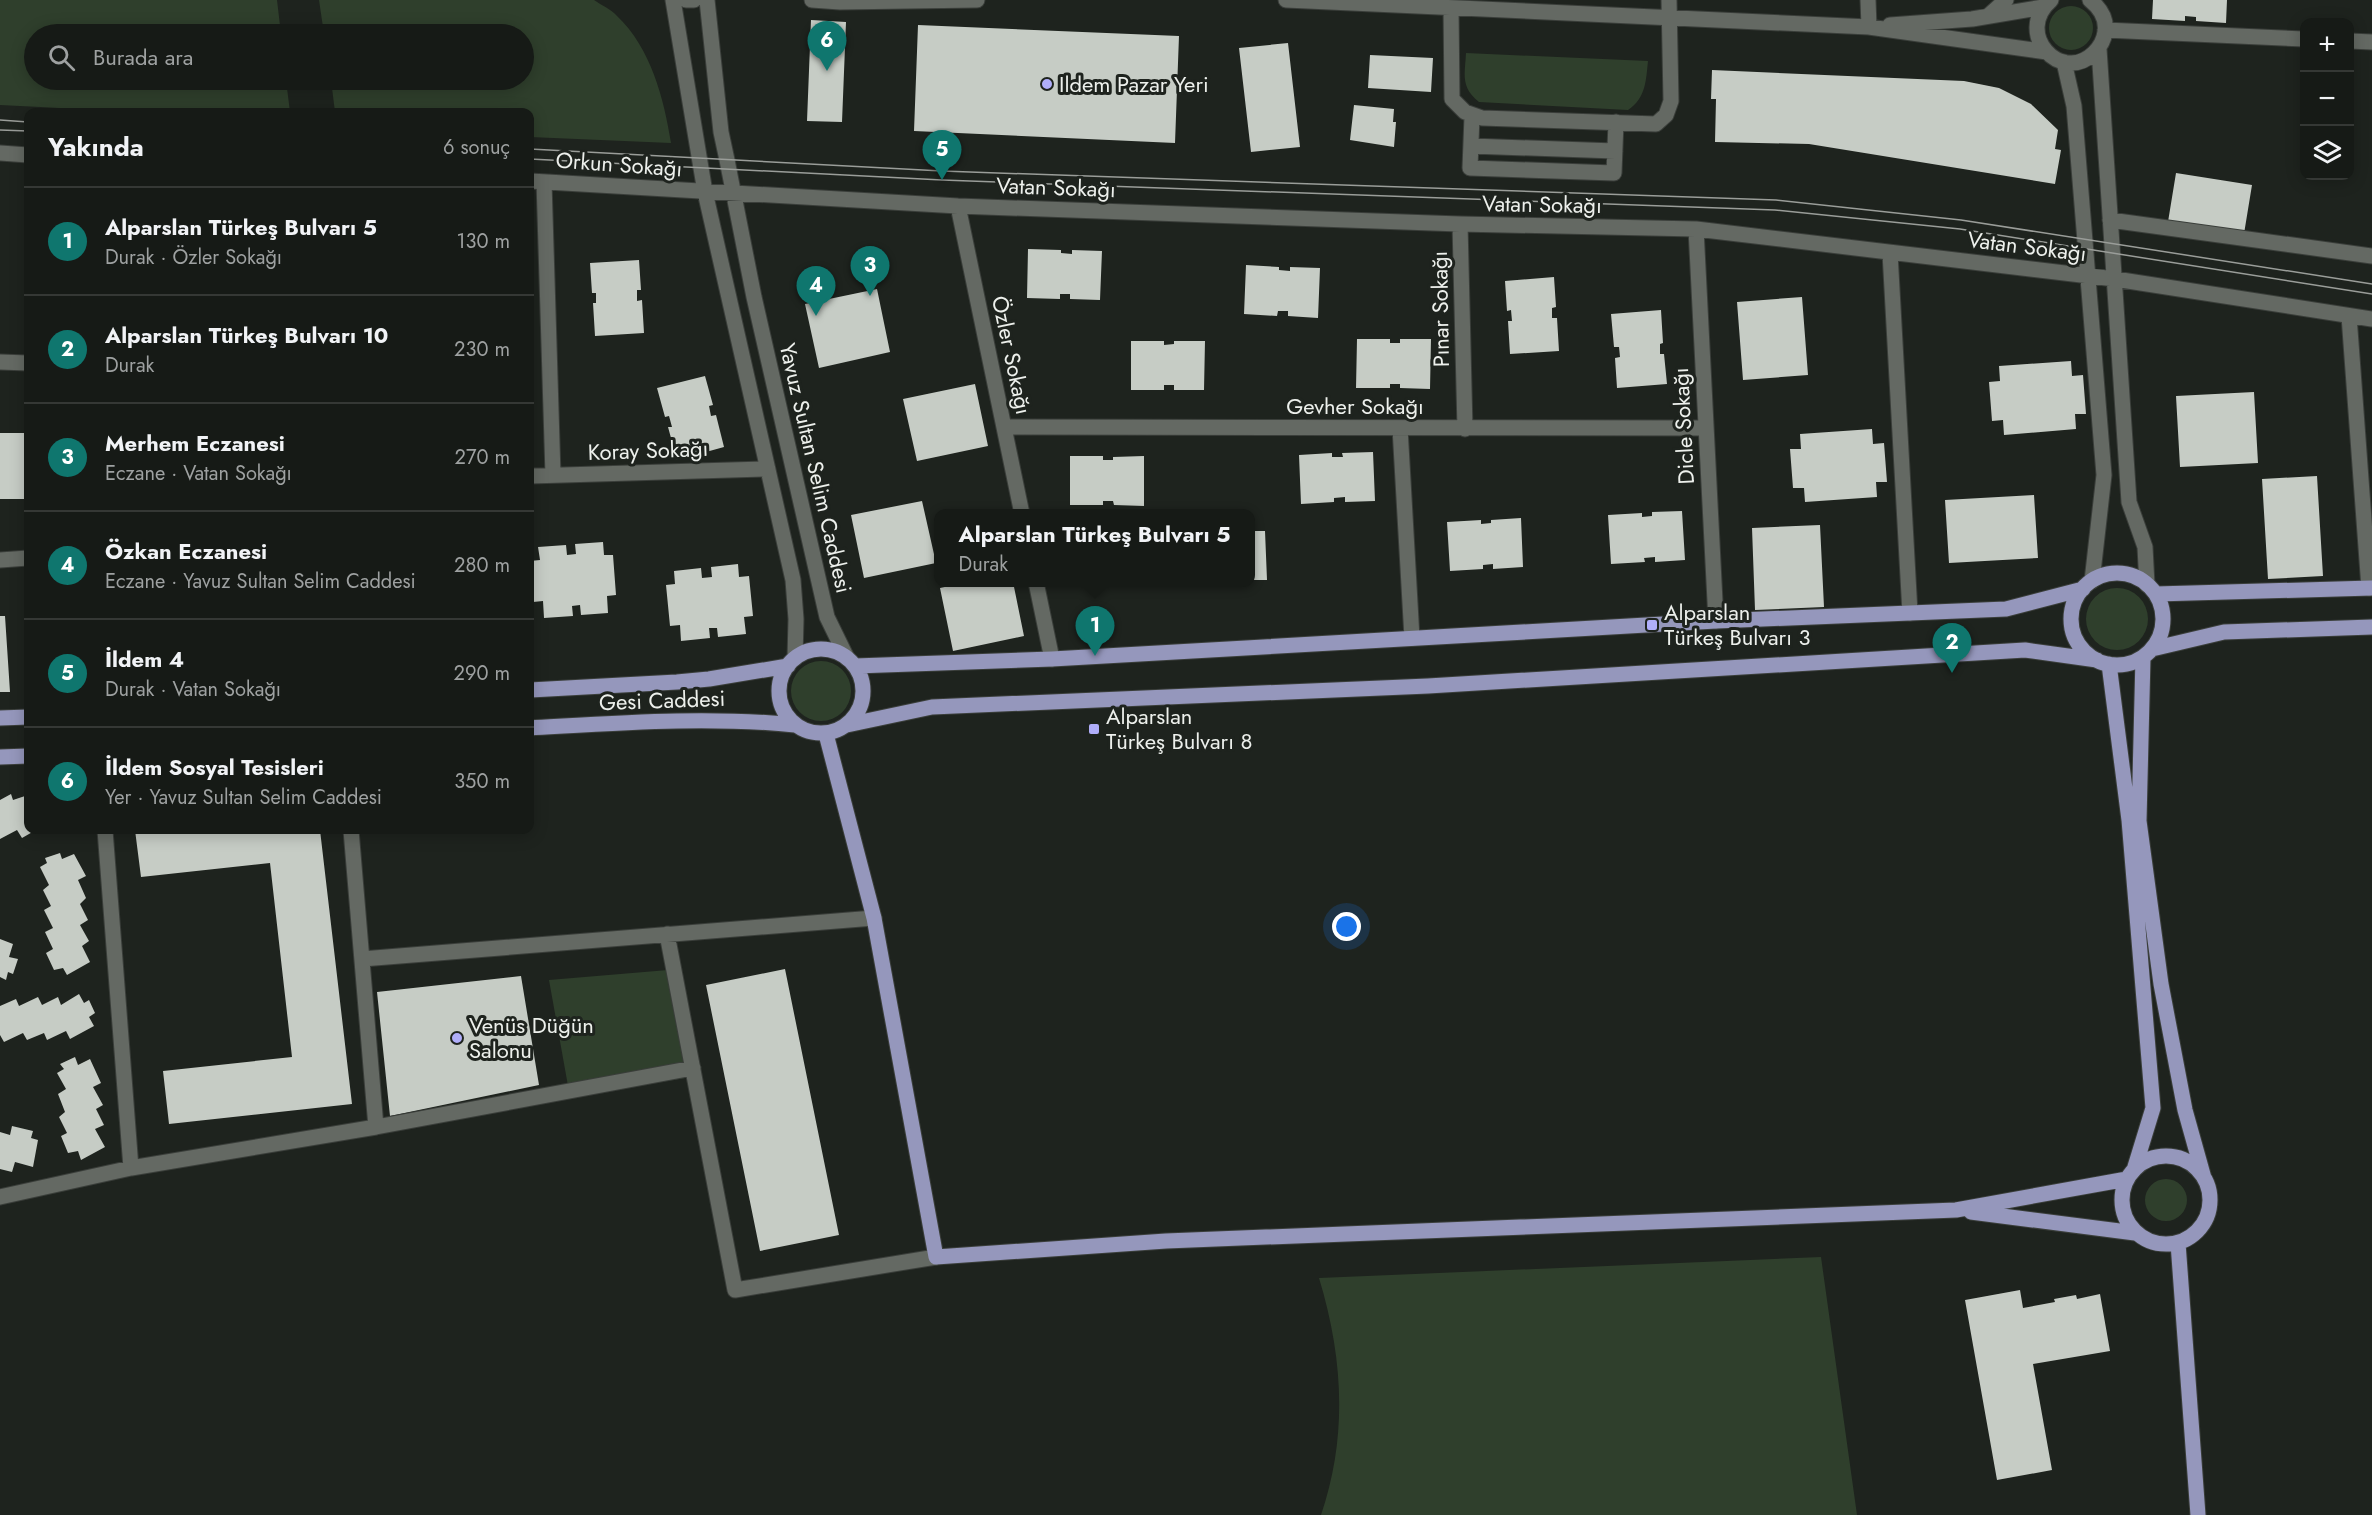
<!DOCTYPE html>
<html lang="tr">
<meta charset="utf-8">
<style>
:root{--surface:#161a16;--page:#1f231f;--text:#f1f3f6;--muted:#9ea1a1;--line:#353835;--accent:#0f766e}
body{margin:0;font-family:Jost,sans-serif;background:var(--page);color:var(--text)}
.controls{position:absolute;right:18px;top:18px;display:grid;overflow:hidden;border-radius:12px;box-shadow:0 3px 15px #0003}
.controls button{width:54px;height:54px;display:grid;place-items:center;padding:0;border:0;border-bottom:2px solid var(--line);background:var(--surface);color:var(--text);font:30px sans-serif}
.you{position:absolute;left:1347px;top:927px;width:21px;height:21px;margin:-15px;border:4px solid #fff;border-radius:50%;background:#1a73e8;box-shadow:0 0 0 9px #1a73e833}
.badge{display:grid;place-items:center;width:39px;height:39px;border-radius:50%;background:var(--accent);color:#fff;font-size:20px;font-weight:700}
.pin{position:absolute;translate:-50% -50px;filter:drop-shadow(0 2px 3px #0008)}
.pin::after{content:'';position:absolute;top:32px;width:21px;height:18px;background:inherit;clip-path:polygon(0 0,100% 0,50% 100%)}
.popup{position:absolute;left:934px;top:509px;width:321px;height:78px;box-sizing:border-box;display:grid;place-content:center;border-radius:12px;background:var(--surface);filter:drop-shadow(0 2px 4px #0005);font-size:20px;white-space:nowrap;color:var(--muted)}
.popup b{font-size:22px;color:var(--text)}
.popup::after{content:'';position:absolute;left:50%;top:100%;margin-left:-12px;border:12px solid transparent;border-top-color:var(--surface)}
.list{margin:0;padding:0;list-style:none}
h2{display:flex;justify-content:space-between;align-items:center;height:78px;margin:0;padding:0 24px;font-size:26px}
h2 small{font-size:20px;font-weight:400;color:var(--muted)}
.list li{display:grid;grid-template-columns:39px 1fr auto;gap:18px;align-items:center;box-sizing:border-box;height:108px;padding:0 24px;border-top:2px solid var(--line)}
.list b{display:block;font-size:22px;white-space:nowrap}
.list p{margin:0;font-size:20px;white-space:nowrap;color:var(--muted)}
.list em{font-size:20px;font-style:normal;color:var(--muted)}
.icon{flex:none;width:33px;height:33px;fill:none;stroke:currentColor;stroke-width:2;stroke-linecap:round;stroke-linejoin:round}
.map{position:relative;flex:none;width:2372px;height:1515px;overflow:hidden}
.search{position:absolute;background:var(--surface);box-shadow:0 3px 15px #0003;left:24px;top:24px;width:510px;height:66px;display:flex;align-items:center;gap:15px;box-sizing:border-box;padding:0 21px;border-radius:33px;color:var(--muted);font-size:22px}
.panel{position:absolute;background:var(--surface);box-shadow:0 3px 15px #0003;left:24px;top:108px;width:510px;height:726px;border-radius:12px}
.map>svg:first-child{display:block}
</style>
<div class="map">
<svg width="2372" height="1515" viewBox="0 0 2372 1515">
<rect width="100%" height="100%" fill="#1e231e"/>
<path fill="#2f3f2c" d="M0,0H277L281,34H34V80H286L290,112H140L0,105Z
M319,0H594C601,5 611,9 617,16C651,48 664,99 671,143L530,137V112H335L331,80H524V34H324Z
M2049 28a22 22 0 1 1 44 0a22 22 0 1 1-44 0Z
M1466,53L1648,61C1646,80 1646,98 1628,110L1479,102C1460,87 1465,74 1466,53Z
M2086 619a31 31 0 1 1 62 0a31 31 0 1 1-62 0Z
M791 691a30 30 0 1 1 60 0a30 30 0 1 1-60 0Z
M668,970L691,1077L570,1097L549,980Z
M2145 1200a21 21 0 1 1 42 0a21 21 0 1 1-42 0Z
M1821,1257L1857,1515H1321C1348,1436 1343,1357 1319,1278Z"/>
<path fill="#c6ccc5" d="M2153,0H2227L2226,23L2196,21V17L2185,16V21L2152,19Z
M811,20L846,22L842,122L807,121Z
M918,25L1179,36L1175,143L914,131Z
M1288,43L1300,147L1251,152L1239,48Z
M1370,55L1433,58L1431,92L1368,88Z
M1712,70L1964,81L1999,88L2031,104L2058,130L2055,149L2061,150L2055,184L1809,144L1715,142L1716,99H1711Z
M1354,105L1394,109L1393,122H1396L1394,147L1350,140Z
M2176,173L2252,185L2242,246L2166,234Z
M1028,249L1061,250V253L1072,254V250L1102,251L1100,300L1070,299V294H1060V299L1027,298Z
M639,260L641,290H637V301L642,300L644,333L595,336L593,303H596V293H592L590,263Z
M1246,265L1279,267V270L1290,271V267L1320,268L1318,318L1288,316V311H1278L1277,316L1244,314Z
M1554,277L1556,307L1552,308V318H1557L1559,351L1510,354L1508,321H1512L1511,310L1507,311L1505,281Z
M877,289L890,352L819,368L805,304Z
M1802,297L1808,375L1743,380L1737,302Z
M1661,310L1663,343L1660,344V354H1664L1667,384L1617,388L1615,358L1620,357L1619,347H1614L1611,314Z
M1357,339H1390V343H1400V339H1431L1430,389L1400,388V384H1390V388H1356Z
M1131,341H1164V345L1174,344V341H1205L1204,390H1174V385H1164V390H1131Z
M2071,361L2072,376L2083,375L2086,414H2075L2076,429L2004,435L2003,420L1992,421L1989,382L2000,381L1999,366Z
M705,376L713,405L709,406L711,416L716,415L724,447L677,460L668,427H672L669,416L665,417L657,388Z
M975,384L988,446L917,461L903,399Z
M2254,392L2258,463L2180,467L2176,396Z
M1872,429L1873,444L1884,443L1887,482H1876L1877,497L1805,502L1804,488H1793L1790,449H1801L1800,434Z
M0,433H26V499H0Z
M1373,452L1375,501L1345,502V497L1334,498V502L1301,504L1299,455L1332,453V457H1343L1342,453Z
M1070,456H1103V460H1113V457L1144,456V506L1114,505L1113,501H1103V505H1070Z
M2317,476L2323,576L2268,579L2262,479Z
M2034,495L2038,558L1949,563L1945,500Z
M922,501L936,563L864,578L851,515Z
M1682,511L1685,560L1655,562V557L1644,558L1645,562L1611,564L1608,515L1642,513V517L1652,516V512Z
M1521,518L1523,567L1493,569V564L1483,565V569L1450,571L1447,522L1481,520V524L1491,523V520Z
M1820,525L1824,607L1755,610L1752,528Z
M1251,531H1265L1267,580H1251Z
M603,542L604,555H613L616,595L607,596L608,613L581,615L580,605L572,606L573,616L544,618L543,601L533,602L530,561L540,560L538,547L566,545L567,555L576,554L575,544Z
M738,564L739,577L749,576L753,616L744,617L746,634L718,637L717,628H709L710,638L681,641L680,625L670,626L666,585L675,584L674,571L701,568L702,578L712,577L711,567Z
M968,582H1013L1024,636L953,651L940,588Z
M0,616H5L10,692H0Z
M11,794L13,800L28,795V830H36L22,838L17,830L0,839V800Z
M135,830H320L352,1104L169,1124L163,1071L292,1057L270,863L141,877Z
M60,853L62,859L74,854L86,876L78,880L86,898L80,904L88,920L80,925L89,941L82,946L90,962L67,975L63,968L54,970L46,953L53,949L45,932L53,928L44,910L51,906L43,890L49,885L40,867L47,863L45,858Z
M0,939L13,944L9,957L18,959L13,974L8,972L6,980L0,977Z
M785,969L839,1235L760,1251L706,985Z
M521,976L539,1085L390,1116L377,992Z
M79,994L84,1003L89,1000L95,1013L89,1017L94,1026L70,1039L66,1031L47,1040L44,1033L27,1040L23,1033L4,1042L0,1035V1006L16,999L19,1006L38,997L42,1005L58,997L61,1005Z
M75,1057L78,1065L90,1059L101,1083L93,1087L103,1105L96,1109L104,1125L95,1129L105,1147L81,1160L78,1151L68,1153L61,1136L67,1133L59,1117L65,1112L58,1094L66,1089L57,1073L64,1069L60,1064Z
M12,1126L33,1131L31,1138L38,1140L33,1167L15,1162L12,1172L0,1169V1132L10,1135Z
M2020,1290L2023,1308L2055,1302L2054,1299L2076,1295L2077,1299L2100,1294L2110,1351L2033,1364L2052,1470L1997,1480L1965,1300Z"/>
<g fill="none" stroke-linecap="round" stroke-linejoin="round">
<g stroke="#3a3e3a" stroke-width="17">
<path id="minor" d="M673,0L705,192L793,580L796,619L795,658
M686,0H694
M707,0L721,132L727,160L754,297L827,617L847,658
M812,0L840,2L977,0
M1286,0L1869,27L2047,52
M1868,0L1869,27
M2051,0C2013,33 2061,85 2094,53C2100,47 2104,40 2105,32C2107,19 2100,8 2090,0
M1451,8L1452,99L1465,112L1482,118L1656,124L1666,115L1671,101L1669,0
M1988,16L2006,0
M1890,25L1972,19L2043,7
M2105,30L2304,39
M2350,41L2372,42
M2099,49L2129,502L2145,547L2147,585
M2064,62L2074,106L2104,475L2092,581
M1472,116L1470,168L1614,173L1616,122
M1471,146L1615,151
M0,153L28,155
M530,181L958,206L1460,224L1696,229L2115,279L2372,319
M544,182L553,475
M958,206L1022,514
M2110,220L2372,256
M1460,224L1465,429
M1696,229L1716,621
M1890,253L1910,613
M2349,316L2369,588
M0,362L28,363
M1004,427L1706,428
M1400,428L1412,638
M530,476L768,469
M0,560L28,558
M1036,582L1052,659
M667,934L735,1290L936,1257
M362,959L874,918
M376,1127L693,1068
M131,1168L376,1127L351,830
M0,1197L131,1168L105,830"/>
</g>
<g stroke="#3a3e3a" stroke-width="17">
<path id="major" d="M2071 619a46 46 0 1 1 92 0a46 46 0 1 1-92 0Z
M2156,594L2372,588
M779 691a42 42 0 1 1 84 0a42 42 0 1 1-84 0Z
M2152,649L2224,632L2372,627
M2143,657L2139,821L2161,984L2185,1110L2204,1178
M2109,664L2129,820L2153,1108L2134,1170
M855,666L1052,659L1716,621L2006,609L2083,589
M530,690L677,682L709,679L788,666
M0,718L28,717
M847,725L932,707L1428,686L2025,650L2097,660
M530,728C618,723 707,716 795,725
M826,734L874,918L936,1257L1166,1241L1956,1210L2127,1179
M0,757L28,756
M2122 1200a44 44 0 1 1 88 0a44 44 0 1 1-88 0Z
M1971,1212L2135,1233
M2178,1243L2198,1515"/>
</g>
<use href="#minor" stroke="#646963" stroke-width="15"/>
<use href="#major" stroke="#9597bc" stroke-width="15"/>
<path stroke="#9a9d99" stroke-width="1.5" d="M0,120L28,122
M0,130L28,131
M530,149L942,171L1776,200L1961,220L2372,284
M530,159L942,180L1775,210L1960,229L2372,294"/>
</g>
<g fill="#b0aefa" stroke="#1e231e" stroke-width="2">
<circle cx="1047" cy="84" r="6"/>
<rect x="1646" y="619" width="12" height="12" rx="3"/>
<rect x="1088" y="723" width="12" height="12" rx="3"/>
<circle cx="457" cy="1038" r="6"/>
</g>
<g text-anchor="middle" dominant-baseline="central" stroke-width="6" stroke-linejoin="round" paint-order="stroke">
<g font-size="22" fill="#edf0ec" stroke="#1e231e" text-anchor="start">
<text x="1059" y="84">Ildem Pazar Yeri</text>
<text x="1664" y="612">Alparslan<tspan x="1664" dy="25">Türkeş Bulvarı 3</tspan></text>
<text x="1106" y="716">Alparslan<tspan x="1106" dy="25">Türkeş Bulvarı 8</tspan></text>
<text x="469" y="1025">Venüs Düğün<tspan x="469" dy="25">Salonu</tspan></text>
</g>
<g font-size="22" fill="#edf0ec" stroke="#1e231e">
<text transform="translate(619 164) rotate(4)">Orkun Sokağı</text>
<text transform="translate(1056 187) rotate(2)">Vatan Sokağı</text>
<text transform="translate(1542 204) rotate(1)">Vatan Sokağı</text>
<text transform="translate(2027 246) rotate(7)">Vatan Sokağı</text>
<text transform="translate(1440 309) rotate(-91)">Pınar Sokağı</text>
<text transform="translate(1012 355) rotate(78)">Özler Sokağı</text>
<text x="1355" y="406">Gevher Sokağı</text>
<text transform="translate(1683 426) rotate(-93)">Dicle Sokağı</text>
<text transform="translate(648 450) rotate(-2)">Koray Sokağı</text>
<text transform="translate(816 468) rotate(77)">Yavuz Sultan Selim Caddesi</text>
<text transform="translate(662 700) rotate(-2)">Gesi Caddesi</text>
</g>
</g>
</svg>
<div class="controls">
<button>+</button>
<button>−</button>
<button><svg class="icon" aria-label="layers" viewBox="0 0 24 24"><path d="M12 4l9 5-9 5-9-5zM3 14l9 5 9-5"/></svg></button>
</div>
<div class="you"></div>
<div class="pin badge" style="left:1095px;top:656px">1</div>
<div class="popup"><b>Alparslan Türkeş Bulvarı 5</b>Durak</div>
<div class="pin badge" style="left:1952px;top:673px">2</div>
<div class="pin badge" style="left:870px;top:296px">3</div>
<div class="pin badge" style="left:816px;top:316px">4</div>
<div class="pin badge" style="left:942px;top:180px">5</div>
<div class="pin badge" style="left:827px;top:71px">6</div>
<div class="search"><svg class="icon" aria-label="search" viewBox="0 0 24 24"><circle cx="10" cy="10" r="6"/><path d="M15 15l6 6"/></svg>Burada ara</div>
<section class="panel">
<h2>Yakında<small>6 sonuç</small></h2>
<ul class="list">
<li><span class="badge">1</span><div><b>Alparslan Türkeş Bulvarı 5</b><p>Durak · Özler Sokağı</p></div><em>130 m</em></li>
<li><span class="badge">2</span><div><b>Alparslan Türkeş Bulvarı 10</b><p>Durak</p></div><em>230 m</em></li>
<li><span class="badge">3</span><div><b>Merhem Eczanesi</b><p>Eczane · Vatan Sokağı</p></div><em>270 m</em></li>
<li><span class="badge">4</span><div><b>Özkan Eczanesi</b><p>Eczane · Yavuz Sultan Selim Caddesi</p></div><em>280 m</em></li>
<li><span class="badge">5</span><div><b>İldem 4</b><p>Durak · Vatan Sokağı</p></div><em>290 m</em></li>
<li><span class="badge">6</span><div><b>İldem Sosyal Tesisleri</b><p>Yer · Yavuz Sultan Selim Caddesi</p></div><em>350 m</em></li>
</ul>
</section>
</div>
